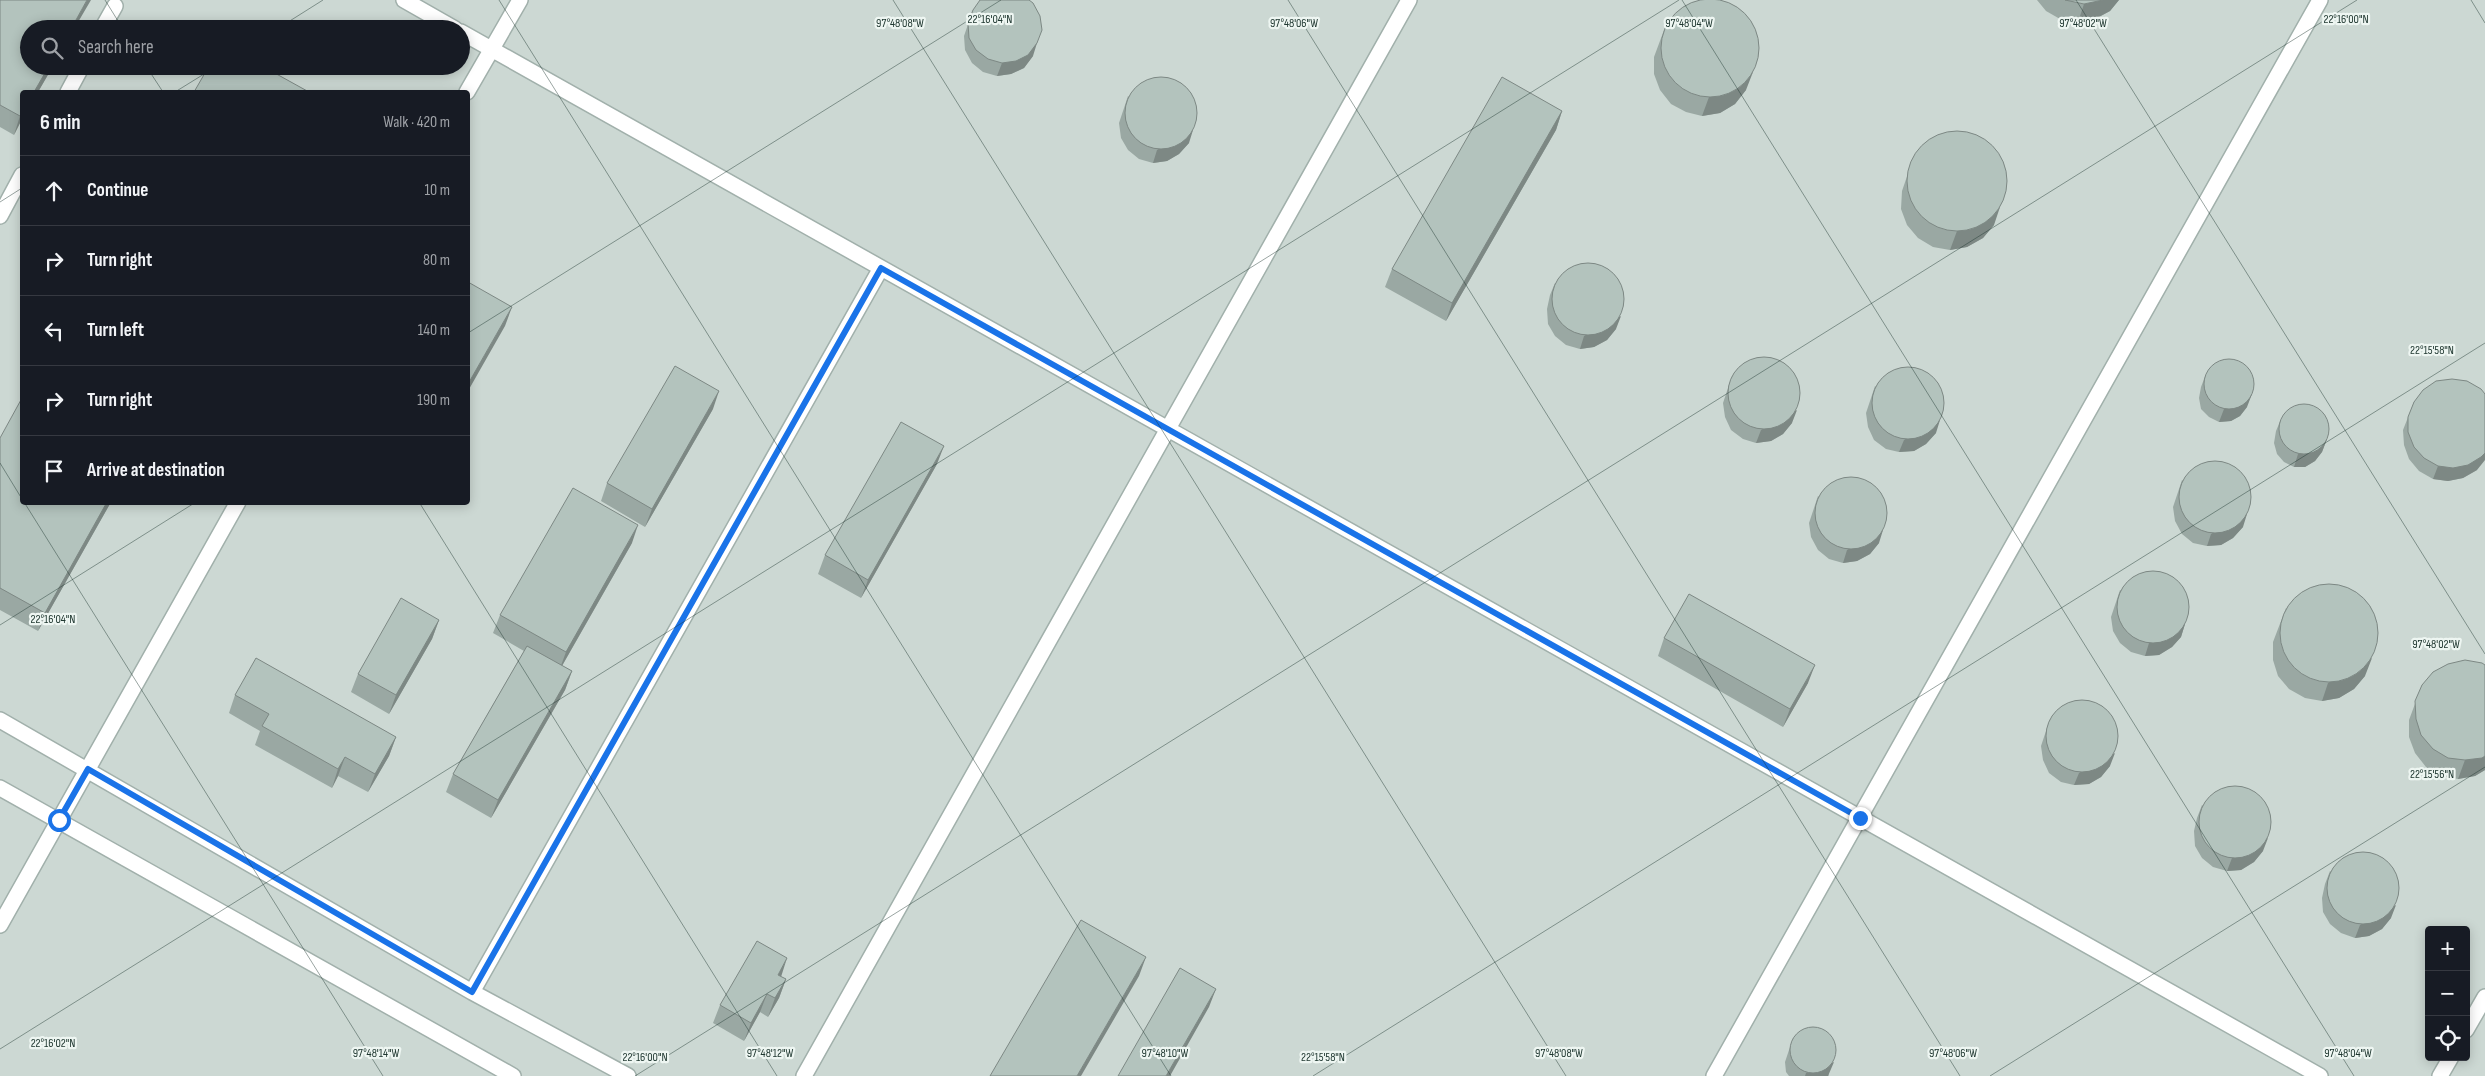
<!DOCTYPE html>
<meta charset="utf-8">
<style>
:root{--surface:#171b24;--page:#20242c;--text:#f1f3f6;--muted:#9ea1a6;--line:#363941}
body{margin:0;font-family:"Sofia Sans Condensed",sans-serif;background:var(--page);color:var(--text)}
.controls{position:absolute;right:15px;bottom:15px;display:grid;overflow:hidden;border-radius:5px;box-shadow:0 2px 12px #0003}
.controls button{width:45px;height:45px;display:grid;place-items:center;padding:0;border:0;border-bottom:1px solid var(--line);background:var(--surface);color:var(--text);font:25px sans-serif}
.stop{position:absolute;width:15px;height:15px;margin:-11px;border:4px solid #1a73e8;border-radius:50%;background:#fff}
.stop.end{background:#1a73e8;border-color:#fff;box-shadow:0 1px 5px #0008}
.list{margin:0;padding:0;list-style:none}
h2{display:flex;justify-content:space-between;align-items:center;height:65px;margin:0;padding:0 20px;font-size:21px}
h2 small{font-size:16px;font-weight:400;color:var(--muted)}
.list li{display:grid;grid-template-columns:32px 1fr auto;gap:15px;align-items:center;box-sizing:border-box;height:70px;padding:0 20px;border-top:1px solid var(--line)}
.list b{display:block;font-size:19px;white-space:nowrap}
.list em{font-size:16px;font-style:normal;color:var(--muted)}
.icon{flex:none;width:28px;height:28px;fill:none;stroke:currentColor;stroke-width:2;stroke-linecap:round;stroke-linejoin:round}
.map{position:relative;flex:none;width:2485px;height:1076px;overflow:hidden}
.search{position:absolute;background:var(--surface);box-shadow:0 2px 12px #0003;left:20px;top:20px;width:450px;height:55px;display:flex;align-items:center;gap:12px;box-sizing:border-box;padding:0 18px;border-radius:28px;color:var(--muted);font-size:19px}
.panel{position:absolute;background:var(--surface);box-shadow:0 2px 12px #0003;left:20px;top:90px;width:450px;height:415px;border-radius:5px}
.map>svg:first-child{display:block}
</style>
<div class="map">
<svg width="2485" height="1076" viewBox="0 0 2485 1076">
<rect width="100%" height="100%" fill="#dee9e4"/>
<path fill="#ccd8d3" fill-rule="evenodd" d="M0,0H2485V1076H0ZM29,29H461V66H29ZM22,92H468V502H22ZM2429,930H2466V1057H2429Z"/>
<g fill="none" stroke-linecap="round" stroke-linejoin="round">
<g stroke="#a1b0ab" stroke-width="18">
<path id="minor" d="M404,0L455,29
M102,29L115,6
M461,32L2320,1076
M68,92L82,66
M467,92L520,0
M0,216L22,175
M0,720L472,992L628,1076
M0,788L513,1076
M0,925L238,502
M472,992L881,268
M2466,1030L2485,997
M804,1076L1409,0
M1714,1076L2320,0
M2440,1076L2451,1057"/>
</g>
<use href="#minor" stroke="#fff" stroke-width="15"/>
</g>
<path fill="#9aa8a3" d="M0,0L53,66L38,92H22V119L14,135L0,127Z
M2037,0H2119L2110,11L2095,19L2078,22L2060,19L2046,11Z
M973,10L1033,56L1024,68L1011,74L997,76L983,72L972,63L965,50L964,36Z
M1667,22L1746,90L1735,104L1720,113L1702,116L1686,112L1671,104L1660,90L1654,74V57Z
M1128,96L1189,143L1179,154L1167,161L1153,163L1139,159L1128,150L1121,138L1119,123Z
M1562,111L1556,130L1446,321L1385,287L1392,269Z
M1914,156L1994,225L1983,238L1967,247L1950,250L1933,247L1918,238L1907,225L1901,209L1902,191Z
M1555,283L1616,329L1607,340L1594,347L1580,349L1566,345L1555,336L1548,324L1547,309L1550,295Z
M2206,374L2247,407L2240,416L2231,421L2219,422L2209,417L2201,409L2199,398L2201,387Z
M1732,376L1792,423L1783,434L1771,441L1756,443L1743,439L1731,430L1725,417L1723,403Z
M1875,386L1936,433L1926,444L1914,451L1899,452L1886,449L1874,440L1868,427L1866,413Z
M2414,402L2477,470L2463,478L2448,481L2433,479L2419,471L2409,459L2404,445L2403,430Z
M713,409L645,527L601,501L607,483Z
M2281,419L2327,439L2322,452L2315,461L2305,467H2294L2284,462L2277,454L2274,443L2276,431Z
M0,438L111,502L38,631L0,610Z
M937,464L861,598L818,574L825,555Z
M2182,480L2243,527L2233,538L2221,545L2207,546L2193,543L2182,534L2175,521L2173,507Z
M1818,496L1879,543L1870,554L1857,561L1843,563L1829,559L1818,550L1811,537L1809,523Z
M632,543L562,666L572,671L565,690L491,818L446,792L453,774L524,651L493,633L500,615Z
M2120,590L2185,624L2181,637L2172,647L2159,655L2145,656L2131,652L2120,643L2113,631L2111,617Z
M2286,608L2365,676L2354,689L2339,698L2322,701L2305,698L2289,689L2278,676L2273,660V642Z
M439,620L432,639L389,714L351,692L358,674Z
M1664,638L1808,683L1783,727L1658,656Z
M2485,665V770L2475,776L2458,779L2441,776L2426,767L2415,753L2409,737V720L2422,685Z
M235,695L396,737L389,756L368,792L338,776L332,788L255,745L260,731L229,713Z
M2050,719L2110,766L2101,777L2089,784L2074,785L2061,782L2049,773L2043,760L2041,746Z
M2202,805L2263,851L2254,862L2241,870L2227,871L2213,867L2202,858L2195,846L2194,831L2197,818Z
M2330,871L2391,918L2382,929L2369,936L2355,938L2341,933L2330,924L2323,912L2322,898L2325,884Z
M781,977L786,979L779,998L768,1017L760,1012L744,1041L713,1023L720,1005Z
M1793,1038L1829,1075L1828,1076H1789L1786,1072L1785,1062Z"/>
<path fill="#7d8884" d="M87,0H91L74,29H71Z
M2103,0H2119L2110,11L2095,19L2078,22L2084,4Z
M1037,43L1033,56L1024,68L1011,74L997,76L1002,63Z
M49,66H53L38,92H34Z
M1753,72L1746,90L1735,104L1720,113L1702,116L1709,97Z
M1562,111L1556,130L1446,321L1452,303Z
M22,113V119L14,135L20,116Z
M1193,130L1189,143L1179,154L1167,161L1153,163L1157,150Z
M2000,207L1994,225L1983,238L1967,247L1950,250L1957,231Z
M512,307L505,326L468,391V384Z
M1621,316L1616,329L1607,340L1594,347L1580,349L1584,336Z
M719,391L713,409L645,527L652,509Z
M2252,394L2247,407L2240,416L2231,421L2219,422L2224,409Z
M1797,410L1792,423L1783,434L1771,441L1756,443L1761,430Z
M1940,420L1936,433L1926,444L1914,451L1899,452L1904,440Z
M2327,439L2322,452L2315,461L2305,467H2294L2298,454Z
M944,446L937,464L861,598L868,580Z
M2485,453V460L2477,470L2463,478L2448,481L2433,479L2438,466Z
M107,502H111L38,631L45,613Z
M2247,514L2243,527L2233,538L2221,545L2207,546L2211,534Z
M638,525L632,543L559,671L566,652Z
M1883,530L1879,543L1870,554L1857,561L1843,563L1847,550Z
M439,620L432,639L389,714L396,695Z
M2185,624L2181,637L2172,647L2159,655L2145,656L2149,643Z
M2372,658L2365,676L2354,689L2339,698L2322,701L2328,683Z
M1815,665L1808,683L1783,727L1790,709Z
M572,671L565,690L491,818L498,800Z
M396,737L389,756L368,792L375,774Z
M2115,753L2110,766L2101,777L2089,784L2074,785L2079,773Z
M2485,756V770L2475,776L2458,779L2465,760Z
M345,757L338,776L332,788L338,769Z
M2268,838L2263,851L2254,862L2241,870L2227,871L2232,858Z
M2396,905L2391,918L2382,929L2369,936L2355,938L2360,925Z
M1146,957L1139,976L1081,1076H1077Z
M787,958L781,977L778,975Z
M786,979L779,998L768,1017L775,998Z
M1216,989L1209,1007L1170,1076H1166Z
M767,994L760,1012L744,1041L751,1023Z
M1834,1062L1828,1076H1805L1806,1073Z"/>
<path fill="#b3c3bd" stroke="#7d8884" d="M1661 48a49 49 0 1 1 98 0a49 49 0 1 1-98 0Z
M0,0H87L71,29H29V66H49L34,92H22V113L20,116L0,105Z
M980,0H1029L1033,3L1040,16L1042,30L1037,43L1028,55L1016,61L1002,63L988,59L976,50L969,38L968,23L973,10Z
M2065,0H2103L2084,4Z
M209,66H262L309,92H194Z
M1125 113a36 36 0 1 1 72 0a36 36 0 1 1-72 0Z
M1502,77L1562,111L1452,303L1392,269Z
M1907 181a50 50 0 1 1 100 0a50 50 0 1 1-100 0Z
M1552 299a36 36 0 1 1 72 0a36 36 0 1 1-72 0Z
M468,282L512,307L468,384Z
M1728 393a36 36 0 1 1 72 0a36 36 0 1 1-72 0Z
M2204 384a25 25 0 1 1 50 0a25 25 0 1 1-50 0Z
M675,366L719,391L652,509L607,483Z
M1872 403a36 36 0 1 1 72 0a36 36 0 1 1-72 0Z
M2452,379L2467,381L2481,389L2485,394V453L2481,457L2468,465L2453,468L2438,466L2424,458L2414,447L2408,432V417L2414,402L2423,390L2436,381Z
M22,398V502H107L45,613L0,588V438Z
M2279 429a25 25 0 1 1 50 0a25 25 0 1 1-50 0Z
M901,422L944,446L868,580L825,555Z
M2179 497a36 36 0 1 1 72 0a36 36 0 1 1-72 0Z
M1815 513a36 36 0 1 1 72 0a36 36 0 1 1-72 0Z
M573,488L638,525L566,652L500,615Z
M2117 607a36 36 0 1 1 72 0a36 36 0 1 1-72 0Z
M2280 633a49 49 0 1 1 98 0a49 49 0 1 1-98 0Z
M1689,594L1815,665L1790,709L1664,638Z
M401,598L439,620L396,695L358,674Z
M527,646L572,671L498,800L453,774Z
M256,658L396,737L375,774L345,757L338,769L262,726L269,714L235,695Z
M2465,660L2482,663L2485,665V756L2482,758L2465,760L2448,758L2433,749L2421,735L2416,719L2415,701L2422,685L2433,672L2448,664Z
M2046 736a36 36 0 1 1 72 0a36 36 0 1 1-72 0Z
M2199 822a36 36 0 1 1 72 0a36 36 0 1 1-72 0Z
M2327 888a36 36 0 1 1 72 0a36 36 0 1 1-72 0Z
M1081,920L1146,957L1077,1076H990Z
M757,941L787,958L778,975L786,979L775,998L767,994L751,1023L720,1005Z
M1180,968L1216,989L1166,1076H1118Z
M1790 1050a23 23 0 1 1 46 0a23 23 0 1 1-46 0Z"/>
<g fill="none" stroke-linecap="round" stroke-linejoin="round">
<path stroke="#1a73e8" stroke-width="6" d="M59,820L88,769L472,992L881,268L1860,818"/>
</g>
<path fill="none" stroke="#203831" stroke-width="1" stroke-opacity="0.45" d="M105,0L123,29M499,0L1171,1076M893,0L1566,1076M1288,0L1960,1076M1682,0L2354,1076M2076,0L2485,654M2471,0L2485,23M277,29L323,0M146,66L163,92M175,92L217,66M0,202L22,188M468,333L1001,0M0,463L22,499M24,502L383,1076M419,502L777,1076M0,625L196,502M0,1049L1679,0M635,1076L2357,0M1313,1076L2485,343M1990,1076L2485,767"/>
<g font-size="12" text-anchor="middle" fill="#203831" stroke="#eef6f2" stroke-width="4.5" stroke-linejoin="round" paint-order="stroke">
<text x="2346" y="23">22°16'00"N</text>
<text x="990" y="23">22°16'04"N</text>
<text x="1294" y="27">97°48'06"W</text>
<text x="900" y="27">97°48'08"W</text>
<text x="1689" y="27">97°48'04"W</text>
<text x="2083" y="27">97°48'02"W</text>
<text x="2432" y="354">22°15'58"N</text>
<text x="53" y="623">22°16'04"N</text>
<text x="2436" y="648">97°48'02"W</text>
<text x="2432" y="778">22°15'56"N</text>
<text x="53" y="1047">22°16'02"N</text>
<text x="376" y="1057">97°48'14"W</text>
<text x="770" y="1057">97°48'12"W</text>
<text x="1165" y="1057">97°48'10"W</text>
<text x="1559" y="1057">97°48'08"W</text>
<text x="1953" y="1057">97°48'06"W</text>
<text x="2348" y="1057">97°48'04"W</text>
<text x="645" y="1061">22°16'00"N</text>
<text x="1323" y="1061">22°15'58"N</text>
</g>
</svg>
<div class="controls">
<button>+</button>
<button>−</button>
<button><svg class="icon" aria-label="locate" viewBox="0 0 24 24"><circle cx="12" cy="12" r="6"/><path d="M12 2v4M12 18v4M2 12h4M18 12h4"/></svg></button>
</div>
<div class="stop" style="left:59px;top:820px"></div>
<div class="stop end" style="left:1860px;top:818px"></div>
<div class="search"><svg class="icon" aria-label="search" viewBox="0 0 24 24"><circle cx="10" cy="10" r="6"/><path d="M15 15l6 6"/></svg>Search here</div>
<section class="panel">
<h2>6 min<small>Walk · 420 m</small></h2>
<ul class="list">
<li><svg class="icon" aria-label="ahead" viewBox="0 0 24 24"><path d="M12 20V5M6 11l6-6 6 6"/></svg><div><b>Continue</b></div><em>10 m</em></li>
<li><svg class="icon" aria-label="right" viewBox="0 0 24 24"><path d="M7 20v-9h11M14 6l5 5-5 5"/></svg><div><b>Turn right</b></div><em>80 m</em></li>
<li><svg class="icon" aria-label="left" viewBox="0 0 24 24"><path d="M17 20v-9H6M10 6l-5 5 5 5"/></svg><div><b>Turn left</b></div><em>140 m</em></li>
<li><svg class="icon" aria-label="right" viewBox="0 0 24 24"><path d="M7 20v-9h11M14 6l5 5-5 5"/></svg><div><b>Turn right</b></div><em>190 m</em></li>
<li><svg class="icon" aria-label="arrive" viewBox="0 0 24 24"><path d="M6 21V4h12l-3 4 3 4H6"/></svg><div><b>Arrive at destination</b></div></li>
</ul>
</section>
</div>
